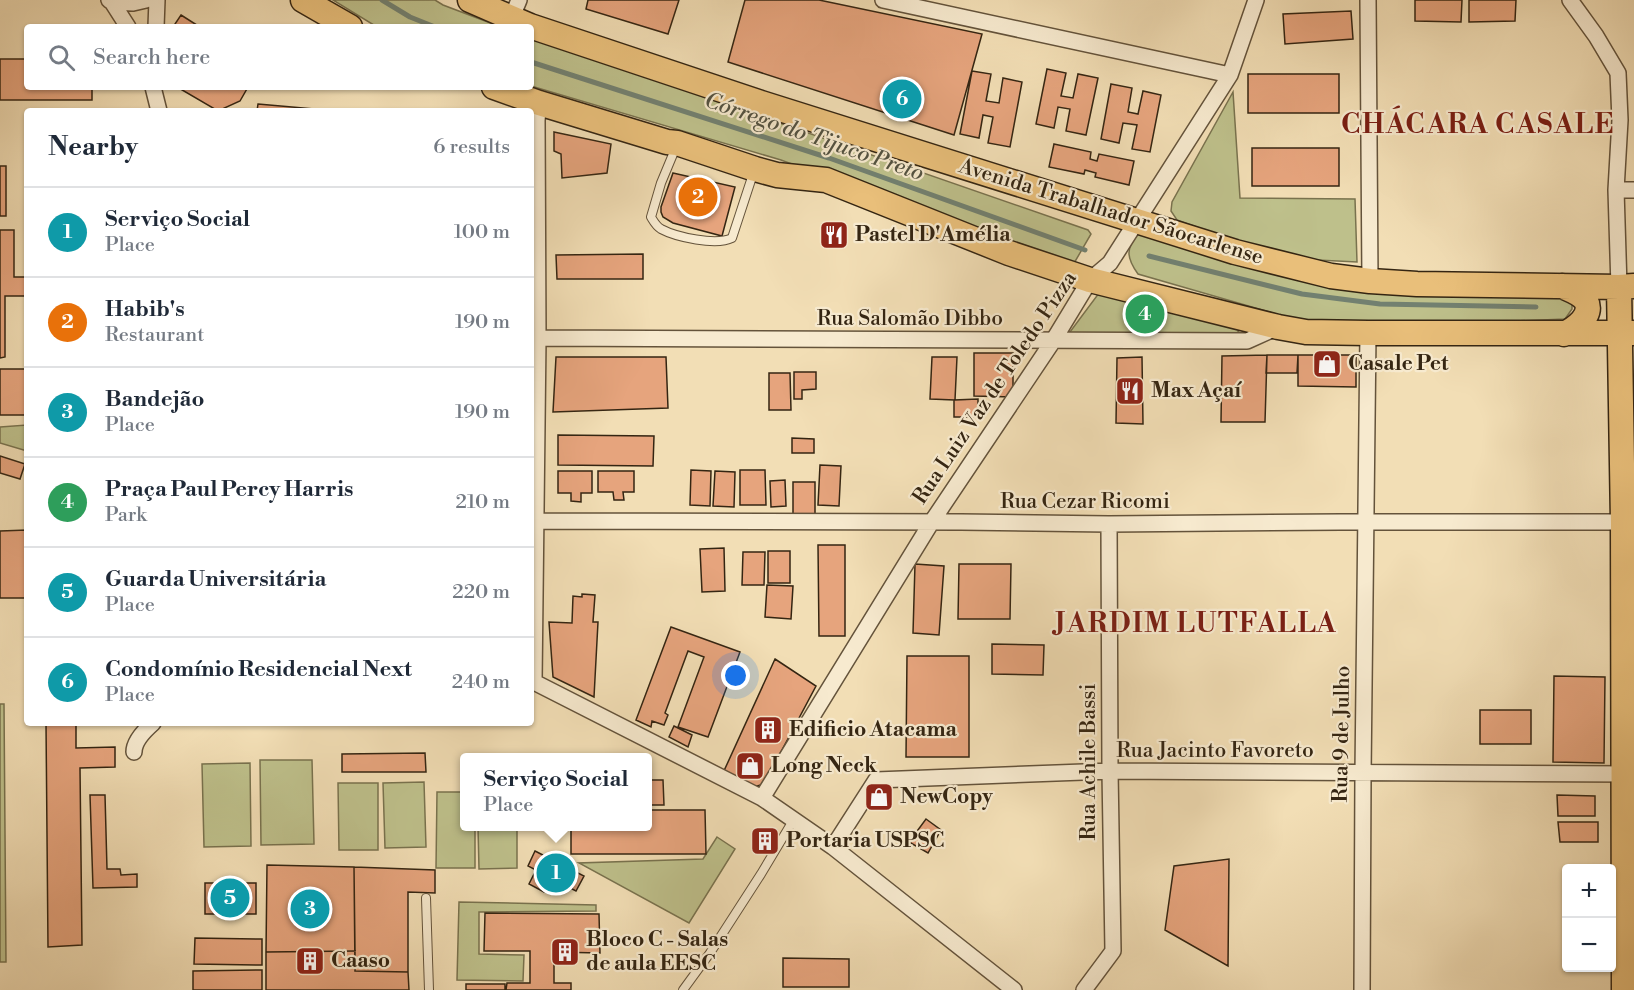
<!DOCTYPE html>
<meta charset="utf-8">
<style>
:root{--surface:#fff;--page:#f2f2f3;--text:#1f2937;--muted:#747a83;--line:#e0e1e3;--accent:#0f766e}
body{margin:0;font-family:"Libre Bodoni",serif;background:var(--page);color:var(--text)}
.controls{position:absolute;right:18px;bottom:18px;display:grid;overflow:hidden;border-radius:6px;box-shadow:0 2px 4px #0004}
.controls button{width:54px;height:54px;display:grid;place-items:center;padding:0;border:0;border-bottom:2px solid var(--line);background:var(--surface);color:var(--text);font:30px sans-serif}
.you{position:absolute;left:736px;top:676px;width:21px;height:21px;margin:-15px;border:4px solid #fff;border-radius:50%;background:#1a73e8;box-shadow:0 0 0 9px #1a73e833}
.badge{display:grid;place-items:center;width:39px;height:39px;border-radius:50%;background:var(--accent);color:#fff;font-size:20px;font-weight:700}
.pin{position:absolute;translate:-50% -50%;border:3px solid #fff;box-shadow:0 2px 6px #0006}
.popup{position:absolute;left:460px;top:753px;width:192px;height:78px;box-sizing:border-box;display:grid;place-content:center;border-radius:6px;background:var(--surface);filter:drop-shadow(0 2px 4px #0005);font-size:20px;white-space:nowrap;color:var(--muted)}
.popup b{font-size:22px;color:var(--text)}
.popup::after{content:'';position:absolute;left:50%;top:100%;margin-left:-12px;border:12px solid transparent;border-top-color:var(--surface)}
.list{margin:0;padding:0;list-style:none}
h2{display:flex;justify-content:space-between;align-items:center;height:78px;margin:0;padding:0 24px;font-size:26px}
h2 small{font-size:20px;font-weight:400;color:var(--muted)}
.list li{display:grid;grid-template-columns:39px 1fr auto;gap:18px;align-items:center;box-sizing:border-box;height:90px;padding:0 24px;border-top:2px solid var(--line)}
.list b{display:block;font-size:22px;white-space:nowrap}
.list p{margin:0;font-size:20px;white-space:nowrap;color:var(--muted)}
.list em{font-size:20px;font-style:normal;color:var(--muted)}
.icon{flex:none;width:33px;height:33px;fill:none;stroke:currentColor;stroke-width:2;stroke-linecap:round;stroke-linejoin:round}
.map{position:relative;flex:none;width:1634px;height:990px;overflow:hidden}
.search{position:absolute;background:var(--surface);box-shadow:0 2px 4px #0004;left:24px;top:24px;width:510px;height:66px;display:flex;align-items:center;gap:15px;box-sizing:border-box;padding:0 21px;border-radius:6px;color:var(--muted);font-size:22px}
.panel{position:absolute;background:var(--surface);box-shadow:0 2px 4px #0004;left:24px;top:108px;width:510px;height:618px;border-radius:6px}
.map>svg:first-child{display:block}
</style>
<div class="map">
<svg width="1634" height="990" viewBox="0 0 1634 990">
<rect width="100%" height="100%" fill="#f2deb5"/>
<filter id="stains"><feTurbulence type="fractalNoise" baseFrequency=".00333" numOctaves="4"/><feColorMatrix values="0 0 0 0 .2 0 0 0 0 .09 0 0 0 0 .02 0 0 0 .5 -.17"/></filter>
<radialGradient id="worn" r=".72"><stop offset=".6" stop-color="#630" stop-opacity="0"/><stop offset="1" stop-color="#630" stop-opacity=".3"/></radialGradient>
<path fill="#bec08b" stroke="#79724e" stroke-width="1.5" d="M333,0H435L443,5L501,27H377Z
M531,37L1088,230L1091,234L1073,265L989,238L781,160L531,86Z
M1233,92L1240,198L1355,199L1357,262L1317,260L1244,244L1177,220L1171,211L1172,202Z
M1138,231L1236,262L1563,295L1572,302V309L1565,319L1465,323L1306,321L1290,318L1138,274C1125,256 1127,249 1138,231Z
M1102,289L1241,329L1232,337L1064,340Z
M27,425V451L0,443V427Z
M0,704H4L6,962H0Z
M260,760H312L314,844L261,845Z
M250,763L251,846L204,847L202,764Z
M424,782L426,847L385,848L383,783Z
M338,783H378V850H339Z
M437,792H464V826L475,827V868H436Z
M478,827H517V868L479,869Z
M717,837L735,849L689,923L579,863L703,859Z
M459,902L596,905V911L479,912V954L524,955L523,981L457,980Z"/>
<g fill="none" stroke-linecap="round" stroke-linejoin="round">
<path stroke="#728070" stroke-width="5" d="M382,0L410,17L435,27
M531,62L829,158L1085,250
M1149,256L1302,294L1380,304L1536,307"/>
</g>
<path fill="#e6a47d" stroke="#342512" stroke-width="1.5" d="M588,0H679L668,34L586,9Z
M745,0H819L982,34L954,135L728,62Z
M1415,0H1462L1461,22L1415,21Z
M1469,0H1516L1515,21L1469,22Z
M1351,11L1353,39L1285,44L1283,14Z
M181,15L200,27H173Z
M0,59H27V87H92V100H0Z
M1047,69L1066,73L1061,96L1073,98L1078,74L1098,78L1086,135L1066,131L1070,109L1058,107L1054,128L1036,124Z
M972,71L991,74L986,101L999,103L1003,78L1022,82L1010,147L988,143L993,117L983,115L979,138L960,134Z
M1248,74H1339V113H1248Z
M1111,84L1132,88L1128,112L1138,114L1143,91L1161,95L1150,152L1132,149L1137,125L1123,123L1119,143L1101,139Z
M177,87H248L240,101L218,111Z
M258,104L337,111H257Z
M554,132L611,144L607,173L562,178L561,154L554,151Z
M1054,144L1091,152L1090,159L1097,161L1099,154L1134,161L1129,185L1095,177L1096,173L1085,170L1084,174L1049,167Z
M1252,148H1339V186H1252Z
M0,166H6V216H0Z
M673,173L735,187L722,236L673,223L663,217L661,212V207Z
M0,230H14V277H27V296H5V357L0,358Z
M643,254V279H557L556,255Z
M974,353H1013V397L974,396Z
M1267,355H1298L1297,373H1266Z
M1267,355L1265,422H1221L1222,356Z
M1298,355H1356V387L1298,386Z
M556,357H666L668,408L553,412Z
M932,357H957L955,400L930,399Z
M1142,357L1143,424L1116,423L1117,358Z
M0,369H27V415H0Z
M794,372H816V389L802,390V399H794Z
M769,373H790L791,410H769Z
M978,399V417H954V400Z
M558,435L654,436L653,466L558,465Z
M792,438L814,439V453H792Z
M0,456L25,464L20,479L0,473Z
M820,465L841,466L839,506L818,505Z
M691,470L711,471L710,506L690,505Z
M740,470H765L766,505H740Z
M558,471H592V493H581V502L571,501V493H558Z
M598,471H634V492H623L624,500H614L613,492H598Z
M715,471L735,472L734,507L713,506Z
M785,480L786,506L771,507L770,481Z
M793,482H815V517H793Z
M27,530V598H0V531Z
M818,545H845V636H819Z
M724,548L725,591L702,592L700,549Z
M768,551H790V583H768Z
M743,552H765L764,585H742Z
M915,564L944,566L939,635L913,633Z
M959,564H1011L1010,619H958Z
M767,585L793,586L791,619L765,617Z
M582,594L595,595L593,622H598L594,697L553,677L549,622L572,623L573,596L582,597Z
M671,627L740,652L708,737L678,727L704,657L688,651L665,713L668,715L664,725L652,721L651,727L636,720Z
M992,644L1044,645L1043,675L992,674Z
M907,656H969V757H906Z
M775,659L816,686L764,784L754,787L723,773Z
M1554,676L1605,677L1604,763L1553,762Z
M1480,710H1531V744H1480Z
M46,723H76V748L115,747V767L80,768L82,945L48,947Z
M674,726L692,735L688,747L669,737Z
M425,753L426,772H342V754Z
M648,780H663L664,805H648Z
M90,795H105L107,869H120L121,875L137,874V887L93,888Z
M1557,795L1595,796V816H1558Z
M648,810H705L706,854H571V826H648Z
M926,819L941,830L928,853L909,842Z
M1558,822H1598V842H1560Z
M760,829L777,836L769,853L753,846Z
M535,851L584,876L576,891L551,878L544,892L529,884L536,870L528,866Z
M1229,859L1228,966L1165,930L1174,866Z
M267,865L354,867L355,951L266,952Z
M354,867L435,870V893L408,892V972L355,971Z
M205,883H256V914H205Z
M485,913L599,914L600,953L554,952V983H571V990H506L507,983H530V951H484Z
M195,938L262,939V965L194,964Z
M355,951V971L408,972L409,990H266V952Z
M783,958L849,959V987H783Z
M262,970V990H193V971Z
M466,984H505V990H466Z"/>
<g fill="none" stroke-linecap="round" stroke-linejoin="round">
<g stroke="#64533b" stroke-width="10">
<path id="service" d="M676,147L661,183L651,217C654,222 656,226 661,229C676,237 716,246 732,238L754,171
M426,898L429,990
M683,990L710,953L761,874L794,819"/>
</g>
<g stroke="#64533b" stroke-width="18">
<path id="minor" d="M109,0L112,2L128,27
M883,0L1230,75
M1368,0L1370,281
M1570,0L1596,36L1618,73L1620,120L1616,190L1619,287
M112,2L133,3L146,0
M512,17L519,0
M156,27L157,0
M153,87L159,111
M539,103L537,120L538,338L534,682L762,798L833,847L1014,990
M1616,190H1634
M538,338L1247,341L1278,327
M536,521L961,522L1109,524L1341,522H1631
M134,752C134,741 145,730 153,723
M762,798L931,523L1053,341L1090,280L1110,263L1230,75L1256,0
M833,847L876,780L1110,771L1630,774
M1084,990L1113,951L1110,771L1109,524
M1362,990L1363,774L1368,333"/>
</g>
<g stroke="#342512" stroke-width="27">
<path id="primary" d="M303,0L350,27
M470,0L530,26L761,103L1235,252L1331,276L1370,281L1417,284L1619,287L1634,286
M494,87L539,103L667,142L677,143L755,169L777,175L826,180L1009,253L1090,280L1278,327L1306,332L1368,333H1634
M1562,286C1570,290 1581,293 1586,301C1594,316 1574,329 1564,334
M1619,287L1623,522L1624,990"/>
</g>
<use href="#service" stroke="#f7eacf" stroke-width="8"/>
<use href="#minor" stroke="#f7eacf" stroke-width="15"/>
<use href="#primary" stroke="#e9bf7a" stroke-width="24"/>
</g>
<defs>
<g id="restaurant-square" transform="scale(1.5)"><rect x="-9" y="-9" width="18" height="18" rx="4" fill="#8f2418" stroke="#f7eacf"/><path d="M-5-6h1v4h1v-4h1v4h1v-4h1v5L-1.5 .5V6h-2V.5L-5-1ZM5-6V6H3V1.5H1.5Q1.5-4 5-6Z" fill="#fff"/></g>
<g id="shop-square" transform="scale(1.5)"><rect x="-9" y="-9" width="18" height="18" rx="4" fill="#8f2418" stroke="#f7eacf"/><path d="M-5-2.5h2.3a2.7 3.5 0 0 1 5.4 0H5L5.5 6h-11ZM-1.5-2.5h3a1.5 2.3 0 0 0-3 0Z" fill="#fff"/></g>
<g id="building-square" transform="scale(1.5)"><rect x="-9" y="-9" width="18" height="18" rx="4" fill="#8f2418" stroke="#f7eacf"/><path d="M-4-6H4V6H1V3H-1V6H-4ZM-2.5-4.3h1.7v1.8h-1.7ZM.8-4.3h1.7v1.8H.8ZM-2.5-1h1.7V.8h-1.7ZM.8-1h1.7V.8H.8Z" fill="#fff"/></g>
</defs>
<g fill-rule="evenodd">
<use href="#restaurant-square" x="834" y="235"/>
<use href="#shop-square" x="1327" y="364"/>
<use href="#restaurant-square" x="1130" y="391"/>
<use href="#building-square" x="768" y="730"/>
<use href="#shop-square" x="750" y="766"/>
<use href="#shop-square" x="879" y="797"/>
<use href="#building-square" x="765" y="841"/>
<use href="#building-square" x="565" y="952"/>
<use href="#building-square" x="310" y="961"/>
</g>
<g text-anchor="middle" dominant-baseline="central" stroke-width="4.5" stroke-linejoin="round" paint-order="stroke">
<g font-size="21" fill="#342512" stroke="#f7eacf">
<text transform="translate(1111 212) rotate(17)">Avenida Trabalhador Sãocarlense</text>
<text x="910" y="319">Rua Salomão Dibbo</text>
<text transform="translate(995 388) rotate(-56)">Rua Luiz Vaz de Toledo Pizza</text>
<text x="1085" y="502">Rua Cezar Ricomi</text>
<text transform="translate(1342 734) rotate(-89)">Rua 9 de Julho</text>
<text x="1215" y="751">Rua Jacinto Favoreto</text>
<text transform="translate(1089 762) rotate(-90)">Rua Achile Bassi</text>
</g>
<g font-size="21" font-weight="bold" fill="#342512" stroke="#f7eacf" text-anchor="start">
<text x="855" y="235">Pastel D'Amélia</text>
<text x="1348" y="364">Casale Pet</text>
<text x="1151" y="391">Max Açaí</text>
<text x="789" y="730">Edificio Atacama</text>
<text x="771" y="766">Long Neck</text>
<text x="900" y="797">NewCopy</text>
<text x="786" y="841">Portaria USPSC</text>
<text x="586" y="940">Bloco C - Salas<tspan x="586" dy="24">de aula EESC</tspan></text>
<text x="331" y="961">Caaso</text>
</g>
<g font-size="22" font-style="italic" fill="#535241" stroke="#f7eacf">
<text transform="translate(814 137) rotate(19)">Córrego do Tijuco Preto</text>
</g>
<g font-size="27" font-weight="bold" letter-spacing="1.5" fill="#7a1f14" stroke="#f7eacf">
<text x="1478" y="125">CHÁCARA CASALE</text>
<text x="1196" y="624">JARDIM LUTFALLA</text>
</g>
</g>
<rect width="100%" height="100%" filter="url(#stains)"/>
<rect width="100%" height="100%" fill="url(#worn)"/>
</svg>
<div class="controls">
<button>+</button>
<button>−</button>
</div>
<div class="you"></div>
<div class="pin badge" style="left:556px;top:873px;background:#0f9aa8">1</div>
<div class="popup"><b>Serviço Social</b>Place</div>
<div class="pin badge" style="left:698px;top:197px;background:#e8710a">2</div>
<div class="pin badge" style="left:310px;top:909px;background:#0f9aa8">3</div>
<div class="pin badge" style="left:1145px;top:314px;background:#2e9e5b">4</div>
<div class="pin badge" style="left:230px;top:898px;background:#0f9aa8">5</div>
<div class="pin badge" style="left:902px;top:99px;background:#0f9aa8">6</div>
<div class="search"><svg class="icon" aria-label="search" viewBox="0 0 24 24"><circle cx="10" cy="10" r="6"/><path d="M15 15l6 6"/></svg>Search here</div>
<section class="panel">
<h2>Nearby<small>6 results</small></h2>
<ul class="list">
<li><span class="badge" style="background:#0f9aa8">1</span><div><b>Serviço Social</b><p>Place</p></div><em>100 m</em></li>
<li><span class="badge" style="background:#e8710a">2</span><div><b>Habib's</b><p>Restaurant</p></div><em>190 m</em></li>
<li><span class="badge" style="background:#0f9aa8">3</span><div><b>Bandejão</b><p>Place</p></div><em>190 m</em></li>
<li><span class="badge" style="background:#2e9e5b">4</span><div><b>Praça Paul Percy Harris</b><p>Park</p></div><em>210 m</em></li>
<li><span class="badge" style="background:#0f9aa8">5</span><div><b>Guarda Universitária</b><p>Place</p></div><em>220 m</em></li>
<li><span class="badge" style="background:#0f9aa8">6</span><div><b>Condomínio Residencial Next</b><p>Place</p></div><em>240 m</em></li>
</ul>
</section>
</div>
